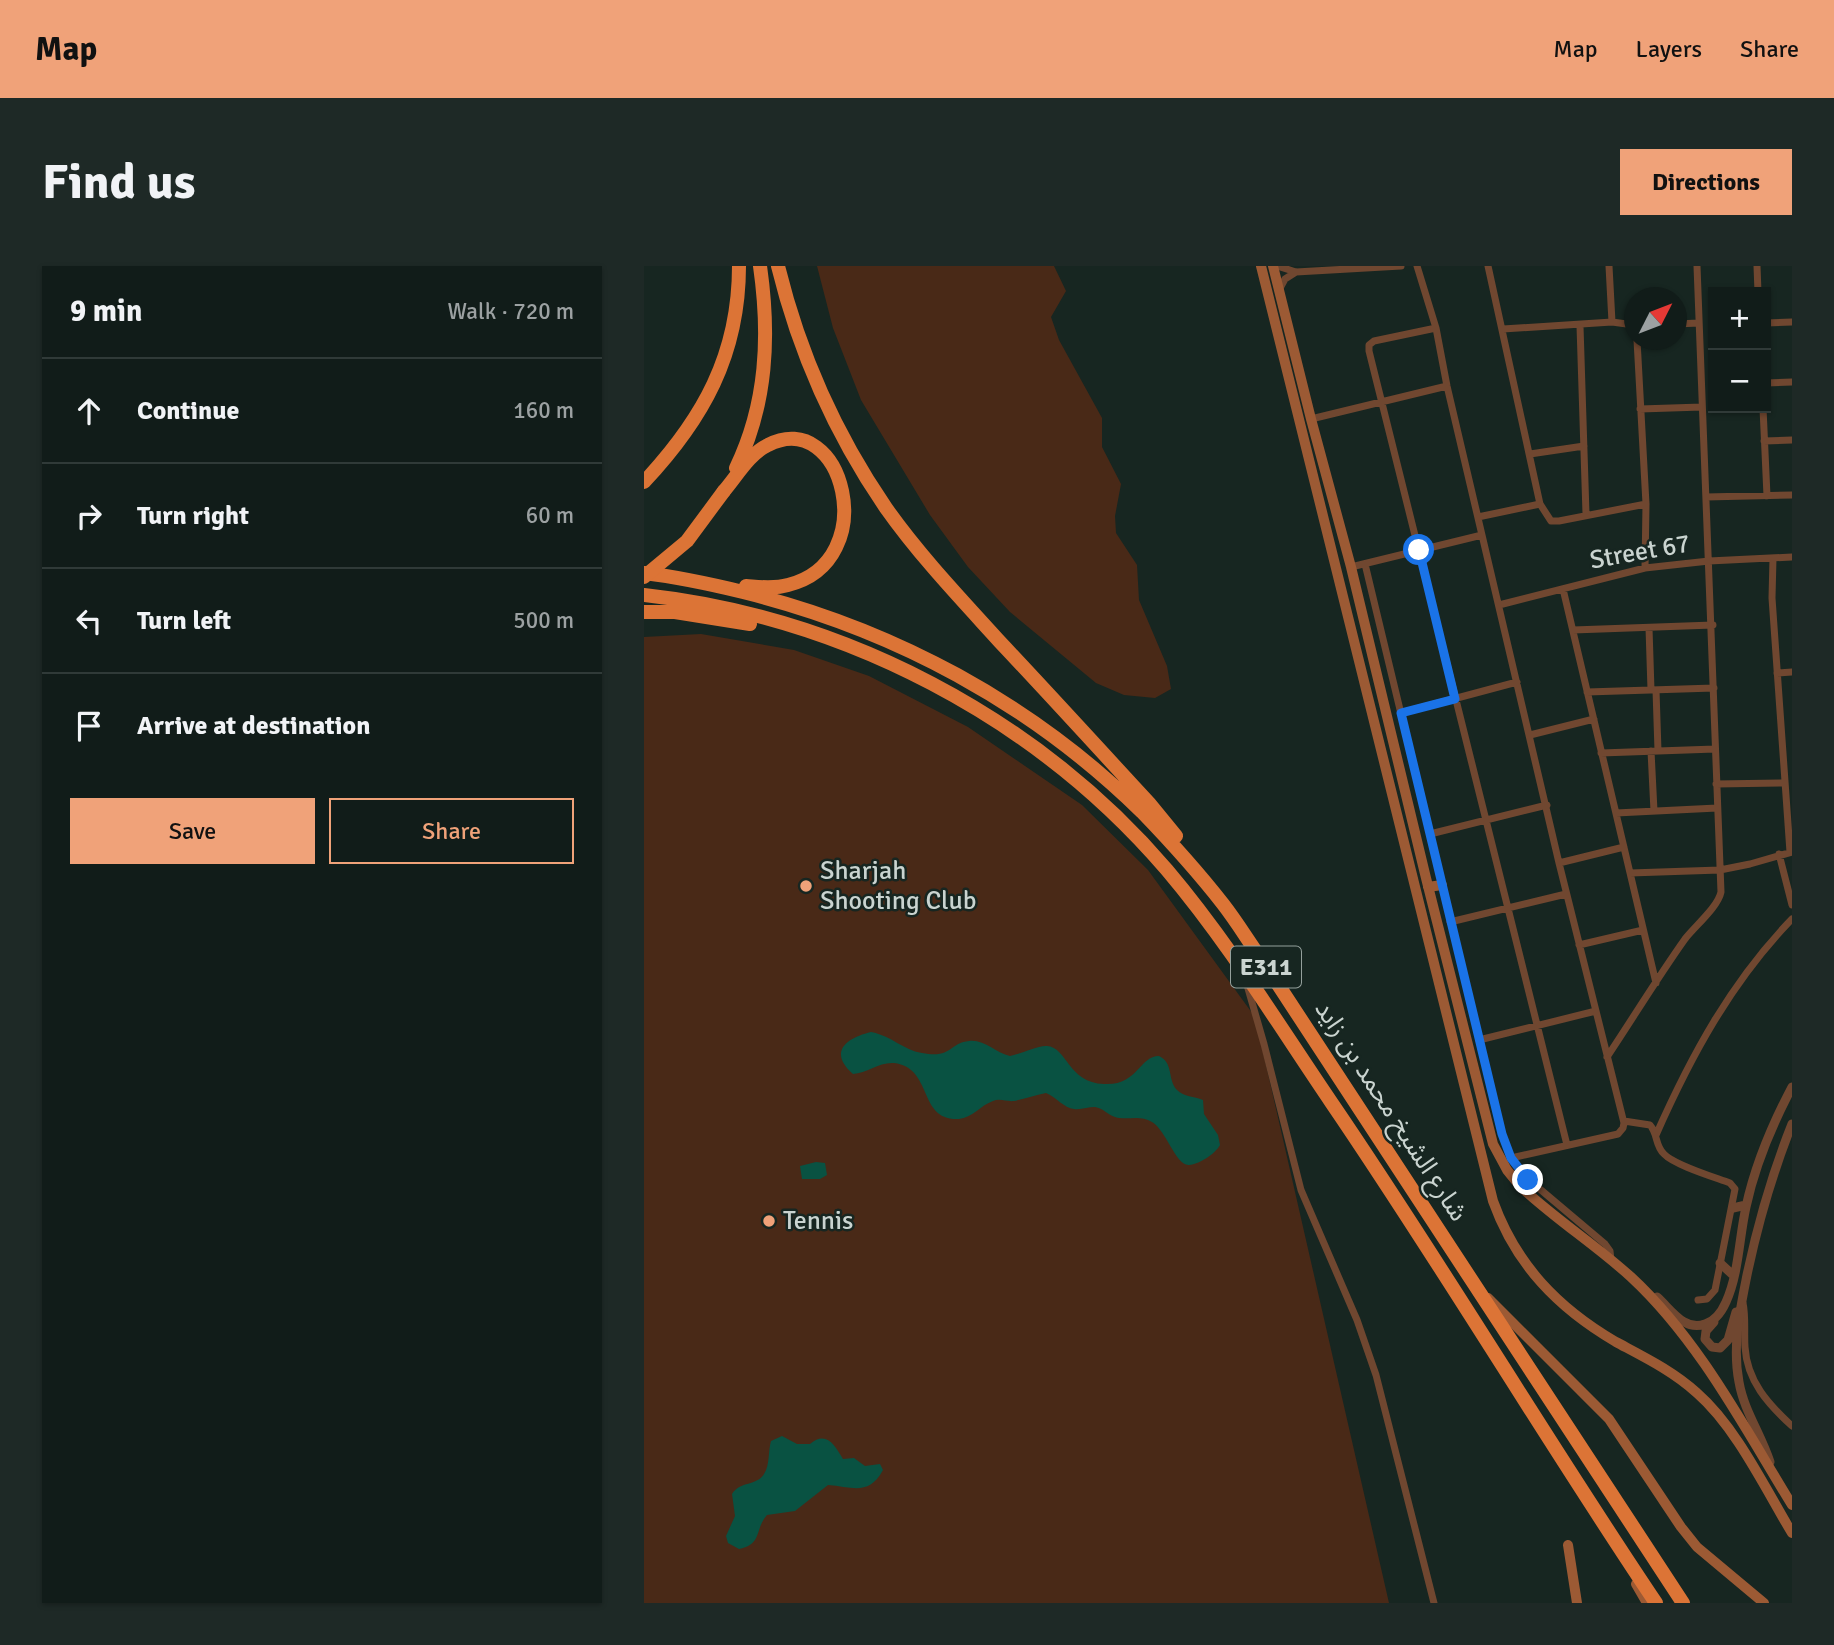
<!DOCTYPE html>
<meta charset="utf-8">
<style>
:root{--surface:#111c19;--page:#1e2926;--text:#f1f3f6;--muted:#9ca1a2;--line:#303a38;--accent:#f0a279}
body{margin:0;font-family:Signika,"Noto Sans Arabic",sans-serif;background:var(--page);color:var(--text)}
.controls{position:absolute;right:21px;top:21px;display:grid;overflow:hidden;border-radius:0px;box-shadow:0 2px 5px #0004}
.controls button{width:63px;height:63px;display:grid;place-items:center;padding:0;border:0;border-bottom:2px solid var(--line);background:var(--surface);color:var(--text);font:35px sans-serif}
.compass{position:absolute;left:980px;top:21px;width:63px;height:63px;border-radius:50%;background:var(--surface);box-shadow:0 2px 5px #0004;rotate:48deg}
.stop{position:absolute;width:21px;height:21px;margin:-16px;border:5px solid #1a73e8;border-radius:50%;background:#fff}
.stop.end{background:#1a73e8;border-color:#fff;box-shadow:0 2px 7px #0008}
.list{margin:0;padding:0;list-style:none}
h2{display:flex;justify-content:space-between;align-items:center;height:91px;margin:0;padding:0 28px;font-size:30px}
h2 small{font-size:23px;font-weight:400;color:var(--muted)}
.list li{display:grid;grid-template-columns:46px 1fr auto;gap:21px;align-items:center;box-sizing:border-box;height:105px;padding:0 28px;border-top:2px solid var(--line)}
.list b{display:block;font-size:26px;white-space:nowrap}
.list em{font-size:23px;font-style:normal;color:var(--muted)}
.actions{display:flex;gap:14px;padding:21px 28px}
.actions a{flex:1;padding:16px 0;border:2px solid var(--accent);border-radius:0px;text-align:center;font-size:24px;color:var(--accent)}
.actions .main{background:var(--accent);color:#111}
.icon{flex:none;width:38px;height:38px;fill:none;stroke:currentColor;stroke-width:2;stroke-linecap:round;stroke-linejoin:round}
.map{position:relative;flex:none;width:1148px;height:1337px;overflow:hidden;border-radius:0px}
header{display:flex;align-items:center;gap:42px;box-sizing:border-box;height:98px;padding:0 35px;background:var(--accent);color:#111}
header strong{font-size:33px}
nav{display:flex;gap:38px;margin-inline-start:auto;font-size:24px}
.intro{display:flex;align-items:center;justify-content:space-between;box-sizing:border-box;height:168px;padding:0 42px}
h1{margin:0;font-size:49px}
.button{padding:18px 32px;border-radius:0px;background:var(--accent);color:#111;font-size:24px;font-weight:700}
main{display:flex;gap:42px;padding:0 42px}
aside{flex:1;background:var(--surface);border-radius:0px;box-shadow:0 2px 5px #0004}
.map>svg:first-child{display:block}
</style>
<header>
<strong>Map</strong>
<nav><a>Map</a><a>Layers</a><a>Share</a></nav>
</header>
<div class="intro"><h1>Find us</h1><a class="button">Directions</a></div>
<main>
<aside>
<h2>9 min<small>Walk · 720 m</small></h2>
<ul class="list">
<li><svg class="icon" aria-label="ahead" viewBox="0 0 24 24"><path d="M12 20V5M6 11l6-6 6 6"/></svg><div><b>Continue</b></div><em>160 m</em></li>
<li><svg class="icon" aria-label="right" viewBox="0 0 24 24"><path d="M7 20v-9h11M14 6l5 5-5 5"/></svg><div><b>Turn right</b></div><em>60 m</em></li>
<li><svg class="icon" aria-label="left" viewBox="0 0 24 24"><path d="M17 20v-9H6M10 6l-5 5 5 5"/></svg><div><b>Turn left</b></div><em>500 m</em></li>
<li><svg class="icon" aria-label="arrive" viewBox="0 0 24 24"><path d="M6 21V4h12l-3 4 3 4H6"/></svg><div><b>Arrive at destination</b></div></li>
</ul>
<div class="actions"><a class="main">Save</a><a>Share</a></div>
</aside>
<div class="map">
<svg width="1148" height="1337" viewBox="0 0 1148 1337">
<rect width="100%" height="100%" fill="#172621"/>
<path fill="#492917" d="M173,0H410L422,25L407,51L415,74L458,152V181L477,218L471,250L472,267L493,299L495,334L523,400L527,423L511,432L480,429L452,417L366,346L324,301L286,249L217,134L189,62Z
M57,368L150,384L225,410L324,461L438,539L504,604L611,751L745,1337H0V371Z"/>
<path fill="#095242" d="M227,766C248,770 259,784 278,787C308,793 305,777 325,775C340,773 352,787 366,790C377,788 394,779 403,780C423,781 424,817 460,818C494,820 495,790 515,790C530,797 523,813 533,824C540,831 550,830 559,834L560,848L574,869L576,879C571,888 556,898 545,899C532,900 522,864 508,856C495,848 483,855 471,851C464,849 459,842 451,841C444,841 437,844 430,843C420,842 412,831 402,827C391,829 381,833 370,835C363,836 356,832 349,835C337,839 328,852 315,853C273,855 290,802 250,797C235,796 223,807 209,808C184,786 202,772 227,766Z
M172,896L181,897L183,909L176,913H158L156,900Z
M138,1170L153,1178H166C182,1164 191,1179 199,1193L210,1192L221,1200L236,1198L239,1204C225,1230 209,1221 184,1219L151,1245L123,1249C110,1264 119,1278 95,1283L84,1277L82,1270L91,1250L88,1228C96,1215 113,1220 120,1208C126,1199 124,1185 127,1175Z"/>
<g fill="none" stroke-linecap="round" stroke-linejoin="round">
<path stroke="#704730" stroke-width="7" d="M633,0L652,6L757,0
M773,0L792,62L803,120L915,597L980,857L979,862L974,868L867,892
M844,0L896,238L907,255H915L1002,238
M965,0L968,56
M1113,0L1114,26
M635,24L641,13L652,6
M1122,57L1148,56
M1032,58L1055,57
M936,60L942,248
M792,62L730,75L725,79V85L923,879
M859,63L968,56L990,59
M993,74L1002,238L1001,302
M1122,117L1148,116
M1119,142L1123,230
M996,143L1058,141
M667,153L803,120
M1120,175L1148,174
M886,188L940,180
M1062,231L1148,229
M834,251L896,238
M1129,292L1128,332L1146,586
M721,298L858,868L867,892L891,920
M707,301L838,269
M919,323L1012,717
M855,339L1001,302L1065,295L1148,291
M1005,362L1007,424
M929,364L1069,359
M1133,407L1148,406
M1012,424L1014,485
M943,426L1070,422
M757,447L873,416
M886,469L950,453
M1007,485L1010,545
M957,487L1071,483
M1072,518L1140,517
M972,547L1073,542
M786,568L903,539
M1135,588L1148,639
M915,597L980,581
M986,607L1076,604L1106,598L1148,586
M806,656L922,628
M935,679L999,664
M603,719L620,778L657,924L713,1054L732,1109L790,1337
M835,774L952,745
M963,791C989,752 1014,711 1041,673C1051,660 1074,641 1077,626L1053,0
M980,855L1006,859C1014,868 1011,880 1020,888C1030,899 1070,911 1086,917L1091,923L1071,1024L1063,1033L1054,1034
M1012,869C1047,790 1087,716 1148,653
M889,919L897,924L961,978L966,985L967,994
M1099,1037C1102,1051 1100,1066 1101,1081C1103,1115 1124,1138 1148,1160"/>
<path stroke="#704730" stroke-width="9" d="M1089,942L1102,939
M1076,997L1090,1010
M1013,1031C1026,1042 1040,1066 1061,1058C1071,1055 1078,1045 1082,1036C1095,1007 1095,972 1102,941C1111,899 1128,859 1148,821
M1070,1056L1062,1065L1061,1073L1068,1081L1076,1082L1084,1074L1092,1046
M1126,1196C1117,1168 1100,1145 1095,1116C1088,1080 1096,1044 1103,1009C1114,957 1128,908 1148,858"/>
<path stroke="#9c5a34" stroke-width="10" d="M617,0L849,935C872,999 914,1042 972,1076C1000,1091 1029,1105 1053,1127C1092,1161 1121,1222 1148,1267
M629,0L667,153L707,301L782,612L849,878L863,904L876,920C911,953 952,979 987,1011C1055,1074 1100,1161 1148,1239
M784,621L798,619
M844,1032L965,1153L1037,1261L1053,1281L1120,1337
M924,1279L933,1337
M992,1318L1003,1337"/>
<path stroke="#dc7436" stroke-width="14" d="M134,0C155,86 192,169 242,242C276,290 317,333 356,376C406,429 455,483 505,537L532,570
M92,202C123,138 126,70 116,0
M0,216C59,153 95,89 95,0
M80,225C93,210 105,188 124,179C199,140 240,295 144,319C130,323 116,321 102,320
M0,307C33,311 66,318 99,326C249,363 387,437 498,546C526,575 554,606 579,638C593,656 605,676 618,694L1039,1337
M0,329C200,351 392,451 523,604C584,676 634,758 687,836C799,1000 901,1172 1012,1337
M0,346H31L106,358"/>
<path stroke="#dc7436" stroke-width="14" d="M0,311L43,275L80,225"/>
</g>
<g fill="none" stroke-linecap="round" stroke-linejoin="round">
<path stroke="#1a73e8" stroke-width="9" d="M775,284L811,433L757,447L858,868L867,892L884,914"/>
</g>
<g fill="#f0a279" stroke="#172621" stroke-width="2.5">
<circle cx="162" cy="620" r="7"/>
<circle cx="125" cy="955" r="7"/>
</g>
<g text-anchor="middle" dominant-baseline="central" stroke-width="5" stroke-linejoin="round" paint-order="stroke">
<rect fill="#172621" stroke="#94a09c" stroke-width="2" x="587" y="680.5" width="70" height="41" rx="5"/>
<g font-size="24" font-weight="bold" fill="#cad4d0">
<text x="622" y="701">E311</text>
</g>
<g font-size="26" fill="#cad4d0" stroke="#172621">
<text transform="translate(996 286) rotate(-10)">Street 67</text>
<text transform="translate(747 845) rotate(57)">شارع الشيخ محمد بن زايد</text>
</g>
<g font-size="26" fill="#cad4d0" stroke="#172621" text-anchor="start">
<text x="176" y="605">Sharjah<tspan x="176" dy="30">Shooting Club</tspan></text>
<text x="139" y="955">Tennis</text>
</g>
</g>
</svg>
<div class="controls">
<button>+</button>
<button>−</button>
</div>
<svg class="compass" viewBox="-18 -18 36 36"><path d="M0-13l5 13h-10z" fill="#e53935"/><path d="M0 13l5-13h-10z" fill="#9ca1a2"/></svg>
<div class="stop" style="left:775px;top:284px"></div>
<div class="stop end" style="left:884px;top:914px"></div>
</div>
</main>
